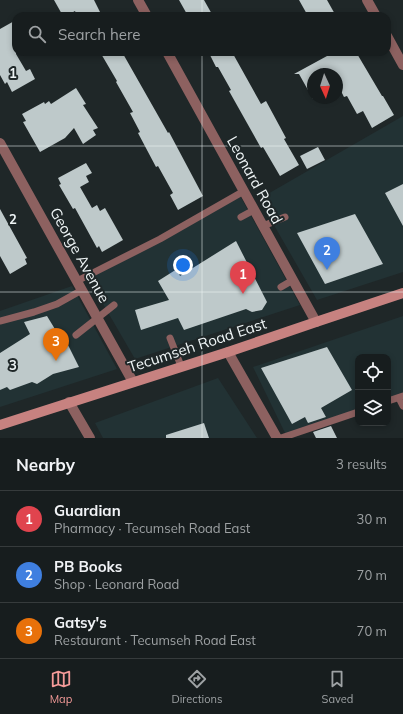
<!DOCTYPE html>
<meta charset="utf-8">
<style>
:root{--surface:#171d1e;--page:#202627;--text:#f1f3f6;--muted:#9ea2a4;--line:#363b3c;--accent:#f59b99}
body{margin:0;font-family:Mulish,sans-serif;background:var(--page);color:var(--text)}
.controls{position:absolute;right:12px;bottom:12px;display:grid;overflow:hidden;border-radius:8px;box-shadow:0 2px 6px #0003}
.controls button{width:36px;height:36px;display:grid;place-items:center;padding:0;border:0;border-bottom:1px solid var(--line);background:var(--surface);color:var(--text);font:20px sans-serif}
.compass{position:absolute;left:307px;top:68px;width:36px;height:36px;border-radius:50%;background:var(--surface);box-shadow:0 2px 6px #0003;rotate:176deg}
.you{position:absolute;left:183px;top:265px;width:14px;height:14px;margin:-10px;border:3px solid #fff;border-radius:50%;background:#1a73e8;box-shadow:0 0 0 6px #1a73e833}
.badge{display:grid;place-items:center;width:26px;height:26px;border-radius:50%;background:var(--accent);color:#fff;font-size:13px;font-weight:700}
.pin{position:absolute;translate:-50% -33px;filter:drop-shadow(0 1px 2px #0008)}
.pin::after{content:'';position:absolute;top:21px;width:14px;height:12px;background:inherit;clip-path:polygon(0 0,100% 0,50% 100%)}
.list{margin:0;padding:0;list-style:none}
h2{display:flex;justify-content:space-between;align-items:center;height:52px;margin:0;padding:0 16px;font-size:17px}
h2 small{font-size:13px;font-weight:400;color:var(--muted)}
.list li{display:grid;grid-template-columns:26px 1fr auto;gap:12px;align-items:center;box-sizing:border-box;height:56px;padding:0 16px;border-top:1px solid var(--line)}
.list b{display:block;font-size:15px;white-space:nowrap}
.list p{margin:0;font-size:13px;white-space:nowrap;color:var(--muted)}
.list em{font-size:13px;font-style:normal;color:var(--muted)}
.icon{flex:none;width:22px;height:22px;fill:none;stroke:currentColor;stroke-width:2;stroke-linecap:round;stroke-linejoin:round}
.map{position:relative;flex:none;width:403px;height:438px;overflow:hidden}
.search{position:absolute;background:var(--surface);box-shadow:0 2px 6px #0003;left:12px;right:12px;top:12px;height:44px;display:flex;align-items:center;gap:10px;box-sizing:border-box;padding:0 14px;border-radius:12px;color:var(--muted);font-size:15px}
.sheet{height:220px;background:var(--surface)}
nav{display:flex;justify-content:space-around;align-items:center;box-sizing:border-box;height:56px;border-top:1px solid var(--line);background:var(--surface);font-size:11px;color:var(--muted)}
nav a{display:grid;justify-items:center;gap:2px}
nav .on{color:var(--accent)}
.map>svg:first-child{display:block}
</style>
<div class="map">
<svg width="403" height="438" viewBox="0 0 403 438">
<rect width="100%" height="100%" fill="#1f2728"/>
<path fill="#223234" d="M403,116V272L317,300L259,199Z
M239,194L300,305L135,359L88,278Z
M72,286L117,369L0,407V311Z
M403,316V397L388,402V357H358V412L287,437L253,367Z
M218,378L257,438H103L95,423Z"/>
<path fill="#bec9ca" d="M54,0H94L102,16H77L75,11L66,16H63Z
M179,0H204L213,16H188Z
M299,0H327L336,16H308Z
M16,20V54L26,71L30,69L35,79L12,92L7,82L5,84L0,75V29Z
M100,52H122L168,133L169,132L203,196L178,210L170,195L173,193L158,166L156,167L138,133L140,132L130,113L133,112L116,82L117,81Z
M216,52H232L261,104L266,101L286,138L284,139L299,165L280,176L263,147L261,148L229,91L231,90L218,67H216L210,55Z
M325,52H356L382,96H383L394,115L372,128L363,111L357,114L347,96L344,97L341,91L337,93V74H313V99L299,74H294L327,56Z
M76,88L86,104L83,105L98,128L93,130L96,135L83,144L74,128L65,138L40,152L23,122L26,121L22,114L44,102L45,104L49,101L51,104Z
M318,147L325,160L307,169L300,156Z
M86,163L92,173L86,176L89,182L80,187L92,208L97,205L100,211L105,208L123,240L102,252L99,246L97,248L75,208L73,209L59,185L61,184L58,178Z
M403,184V226L385,193Z
M0,209L27,258L25,259L27,264L10,274L0,256Z
M355,214L383,264L325,284L297,233Z
M236,241L267,302L262,310L252,312L246,309L184,330L178,318L141,330L135,310L169,300L158,281L177,269L180,276Z
M47,316L61,339L64,337L79,367L53,374L37,384L32,382L10,390L7,387L0,390V353L30,334L24,322Z
M327,347L352,390L321,408L326,417L308,423L305,417L292,424L261,368Z
M204,423L209,438H166V435Z
M331,426L337,438H316L313,432Z"/>
<g fill="none" stroke-linecap="round" stroke-linejoin="round">
<path stroke="#8d6160" stroke-width="7" d="M241,217L254,210
M263,226L285,217
M77,281L160,239L244,191
M281,287L293,280
M0,321L34,312L57,304L82,290
M76,335L114,305
M170,338L181,366
M399,398L403,406
M388,401L403,396
M281,438L358,412"/>
<path stroke="#8d6160" stroke-width="10" d="M138,0L147,16
M367,0L376,16
M387,36L403,65
M167,52L316,322
M0,143L133,382
M228,352L277,438
M69,402L90,438"/>
<path stroke="#c78280" stroke-width="10" d="M0,425L228,352L316,322L403,293"/>
</g>
<path fill="none" stroke="#eff5f6" stroke-width="1" stroke-opacity="0.55" d="M202,0V16M202,52V438M0,146H403M0,292H403"/>
<g text-anchor="middle" dominant-baseline="central" stroke-width="4" stroke-linejoin="round" paint-order="stroke">
<g font-size="15" fill="#eff5f6" stroke="#1f2728">
<text transform="translate(255 180) rotate(61)">Leonard Road</text>
<text transform="translate(80 255) rotate(61)">George Avenue</text>
<text transform="translate(197 345) rotate(-18)">Tecumseh Road East</text>
</g>
</g>
<g font-size="13" text-anchor="middle" font-weight="bold" fill="#eff5f6" stroke="#1f2728" stroke-width="4" stroke-linejoin="round" paint-order="stroke">
<text x="13" y="78">1</text>
<text x="13" y="224">2</text>
<text x="13" y="370">3</text>
</g>
</svg>
<div class="controls">
<button><svg class="icon" aria-label="locate" viewBox="0 0 24 24"><circle cx="12" cy="12" r="6"/><path d="M12 2v4M12 18v4M2 12h4M18 12h4"/></svg></button>
<button><svg class="icon" aria-label="layers" viewBox="0 0 24 24"><path d="M12 4l9 5-9 5-9-5zM3 14l9 5 9-5"/></svg></button>
</div>
<svg class="compass" viewBox="-18 -18 36 36"><path d="M0-13l5 13h-10z" fill="#e53935"/><path d="M0 13l5-13h-10z" fill="#9ea2a4"/></svg>
<div class="you"></div>
<div class="pin badge" style="left:243px;top:294px;background:#e0444e">1</div>
<div class="pin badge" style="left:327px;top:270px;background:#3f7fe0">2</div>
<div class="pin badge" style="left:56px;top:361px;background:#e8710a">3</div>
<div class="search"><svg class="icon" aria-label="search" viewBox="0 0 24 24"><circle cx="10" cy="10" r="6"/><path d="M15 15l6 6"/></svg>Search here</div>
</div>
<section class="sheet">
<h2>Nearby<small>3 results</small></h2>
<ul class="list">
<li><span class="badge" style="background:#e0444e">1</span><div><b>Guardian</b><p>Pharmacy · Tecumseh Road East</p></div><em>30 m</em></li>
<li><span class="badge" style="background:#3f7fe0">2</span><div><b>PB Books</b><p>Shop · Leonard Road</p></div><em>70 m</em></li>
<li><span class="badge" style="background:#e8710a">3</span><div><b>Gatsy's</b><p>Restaurant · Tecumseh Road East</p></div><em>70 m</em></li>
</ul>
</section>
<nav>
<a class="on"><svg class="icon" aria-label="map" viewBox="0 0 24 24"><path d="M3 6l6-2 6 2 6-2v14l-6 2-6-2-6 2zM9 4v14M15 6v14"/></svg>Map</a>
<a><svg class="icon" aria-label="directions" viewBox="0 0 24 24"><path d="M12 3l9 9-9 9-9-9zM9 14v-3h6M13 9l2 2-2 2"/></svg>Directions</a>
<a><svg class="icon" aria-label="saved" viewBox="0 0 24 24"><path d="M7 4h10v16l-5-4-5 4z"/></svg>Saved</a>
</nav>
